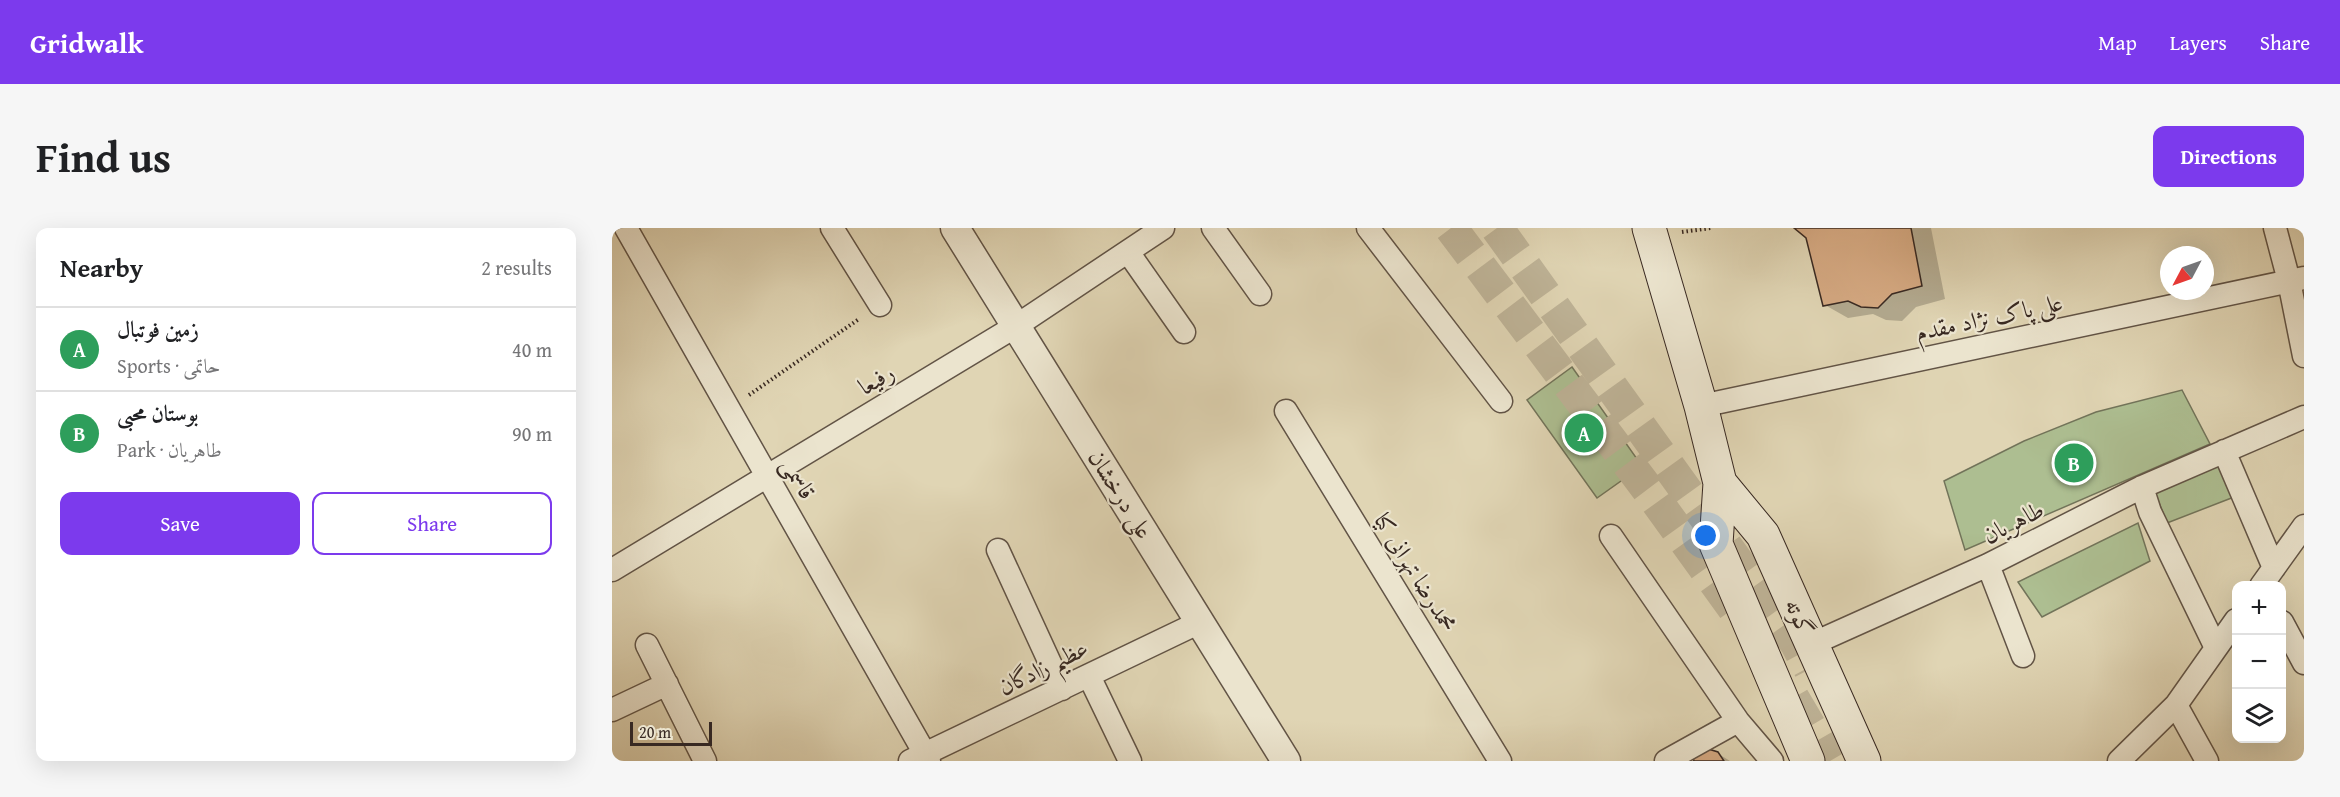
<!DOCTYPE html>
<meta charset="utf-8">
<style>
:root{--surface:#fff;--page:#f6f6f6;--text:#202124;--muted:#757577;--line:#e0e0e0;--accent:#7c3aed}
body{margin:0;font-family:"Gentium Book Plus",Amiri,serif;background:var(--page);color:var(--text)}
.controls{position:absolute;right:18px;bottom:18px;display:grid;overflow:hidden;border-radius:12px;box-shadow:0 6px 24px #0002}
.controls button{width:54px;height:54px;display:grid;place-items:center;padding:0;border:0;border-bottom:2px solid var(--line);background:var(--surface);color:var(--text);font:30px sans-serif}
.compass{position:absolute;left:1548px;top:18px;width:54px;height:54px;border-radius:50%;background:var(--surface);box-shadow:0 6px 24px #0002;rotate:229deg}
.scale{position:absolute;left:18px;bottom:15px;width:82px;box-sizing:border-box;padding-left:6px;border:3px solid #382922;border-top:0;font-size:16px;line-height:21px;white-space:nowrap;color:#382922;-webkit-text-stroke:4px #ebe4ce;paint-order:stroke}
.you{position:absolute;left:1094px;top:308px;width:21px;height:21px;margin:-15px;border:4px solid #fff;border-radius:50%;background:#1a73e8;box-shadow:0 0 0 9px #1a73e833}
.badge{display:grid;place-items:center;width:39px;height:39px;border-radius:50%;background:var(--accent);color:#fff;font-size:20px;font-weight:700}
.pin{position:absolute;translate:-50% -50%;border:3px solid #fff;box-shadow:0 2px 6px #0006}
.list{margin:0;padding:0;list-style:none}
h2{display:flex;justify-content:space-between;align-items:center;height:78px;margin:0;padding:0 24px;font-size:26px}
h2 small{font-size:20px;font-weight:400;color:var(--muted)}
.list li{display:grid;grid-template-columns:39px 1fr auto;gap:18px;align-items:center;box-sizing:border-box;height:84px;padding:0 24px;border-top:2px solid var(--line)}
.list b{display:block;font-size:22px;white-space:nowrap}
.list p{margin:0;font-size:20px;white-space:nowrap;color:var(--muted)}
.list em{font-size:20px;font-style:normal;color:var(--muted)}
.actions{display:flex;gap:12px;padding:18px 24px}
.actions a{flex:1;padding:14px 0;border:2px solid var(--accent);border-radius:12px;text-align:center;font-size:21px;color:var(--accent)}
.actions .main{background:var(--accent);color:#fff}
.icon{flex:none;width:33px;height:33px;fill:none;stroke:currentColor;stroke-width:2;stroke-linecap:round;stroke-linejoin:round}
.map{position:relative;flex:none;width:1692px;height:533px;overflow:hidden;border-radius:12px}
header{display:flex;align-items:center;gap:36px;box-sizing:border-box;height:84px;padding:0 30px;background:var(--accent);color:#fff}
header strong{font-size:28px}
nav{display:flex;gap:33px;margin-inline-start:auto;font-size:21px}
.intro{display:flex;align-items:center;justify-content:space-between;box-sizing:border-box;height:144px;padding:0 36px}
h1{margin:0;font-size:42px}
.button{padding:15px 27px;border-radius:12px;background:var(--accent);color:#fff;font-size:21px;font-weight:700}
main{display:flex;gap:36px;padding:0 36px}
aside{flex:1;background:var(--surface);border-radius:12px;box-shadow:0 6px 24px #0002}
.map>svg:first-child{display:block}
</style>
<header>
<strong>Gridwalk</strong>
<nav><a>Map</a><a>Layers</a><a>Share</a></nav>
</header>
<div class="intro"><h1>Find us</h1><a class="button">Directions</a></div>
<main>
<aside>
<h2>Nearby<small>2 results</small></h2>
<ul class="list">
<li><span class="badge" style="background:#2e9e5b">A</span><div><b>زمین فوتبال</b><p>Sports · حاتمی</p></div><em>40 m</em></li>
<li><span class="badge" style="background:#2e9e5b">B</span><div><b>بوستان محبی</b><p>Park · طاهریان</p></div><em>90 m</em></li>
</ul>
<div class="actions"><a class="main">Save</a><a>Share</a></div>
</aside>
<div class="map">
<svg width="1692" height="533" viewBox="0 0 1692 533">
<rect width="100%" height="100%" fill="#e0d5b4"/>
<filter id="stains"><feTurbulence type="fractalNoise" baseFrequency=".00333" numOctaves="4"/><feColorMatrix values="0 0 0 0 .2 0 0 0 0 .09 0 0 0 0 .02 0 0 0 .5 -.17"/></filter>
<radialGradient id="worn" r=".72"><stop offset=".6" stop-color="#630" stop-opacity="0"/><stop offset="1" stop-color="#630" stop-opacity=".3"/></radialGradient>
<path fill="#adbe91" stroke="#72745a" stroke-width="1.5" d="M960,139L1030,238L985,270L915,172Z
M1570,162L1598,216L1353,322L1332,253L1412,213L1484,184Z
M1608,236L1622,269L1555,295L1542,262Z
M1526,295L1538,333L1430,389L1406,354Z"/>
<path fill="#0003" d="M1185,0H1319L1333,71L1304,79L1290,93L1274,92L1261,86L1236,90L1213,77L1196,9Z
M1105,525L1118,533H1084L1083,530Z"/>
<path fill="#d5a982" stroke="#382922" stroke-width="1.5" d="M1182,0H1299L1310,58L1280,66L1266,80L1249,79L1236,73L1211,78L1194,10Z
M1093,520L1106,524L1112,533H1082L1081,530Z"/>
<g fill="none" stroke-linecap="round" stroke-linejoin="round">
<path stroke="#beb397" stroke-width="33" stroke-dasharray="33 16" stroke-linecap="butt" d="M839,0L1040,267L1128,389
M885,0L1184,415L1198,441
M1181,470L1218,533"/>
<g stroke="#625446" stroke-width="25">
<path id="minor" d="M14,0L317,533
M220,0L268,77
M601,0L648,66
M756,0L889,173
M1663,0L1677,53L1692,128
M516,24L572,104
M1089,178L1692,50
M674,183L888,533
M1612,223L1662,340
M1530,259L1538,284L1604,420
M999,308L1126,493L1160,533
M386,322L450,461
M1376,337L1411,428
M0,342L404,98L551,0
M1649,358L1692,298
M1670,394L1692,435
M1200,416L1376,337L1530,259L1692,189
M35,417L93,533
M477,448L518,533
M1564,477L1595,533
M0,482L55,456
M298,533L588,394
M1054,533L1126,493
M1507,533L1564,477L1624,392"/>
</g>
<g stroke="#625446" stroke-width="31">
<path id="tertiary" d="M343,0L674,533"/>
</g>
<g stroke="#382922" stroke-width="35">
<path id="secondary" d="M1037,0L1089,178L1108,255L1104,316L1196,533
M1108,255L1151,307L1252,533"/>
</g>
<path stroke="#382922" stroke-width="4" stroke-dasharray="1.5 3" stroke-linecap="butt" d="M1070,4L1099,0
M137,167L247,91"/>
<use href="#minor" stroke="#ebe4ce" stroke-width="22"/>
<use href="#tertiary" stroke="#ebe4ce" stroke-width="28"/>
<use href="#secondary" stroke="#ebe4ce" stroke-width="33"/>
</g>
<g text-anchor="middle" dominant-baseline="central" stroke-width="4.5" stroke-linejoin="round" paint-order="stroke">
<g font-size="24" fill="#382922" stroke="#ebe4ce">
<text transform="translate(1377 89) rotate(-12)">علی پاک نژاد مقدم</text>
<text transform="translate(264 151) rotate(-31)">رفیعا</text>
<text transform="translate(187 250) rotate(60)">قاسمی</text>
<text transform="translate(509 266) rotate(58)">علی درخشان</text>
<text transform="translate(1401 294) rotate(-27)">طاهریان</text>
<text transform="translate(804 344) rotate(58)">محمدرضا تهرانی کیا</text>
<text transform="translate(1188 389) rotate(66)">گوته</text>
<text transform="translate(431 439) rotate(-26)">عظیم زادگان</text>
</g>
</g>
<rect width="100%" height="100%" filter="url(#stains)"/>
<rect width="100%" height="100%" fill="url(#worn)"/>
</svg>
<div class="controls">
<button>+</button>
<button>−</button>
<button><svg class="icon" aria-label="layers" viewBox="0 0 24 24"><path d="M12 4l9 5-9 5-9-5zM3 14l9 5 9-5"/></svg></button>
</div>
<svg class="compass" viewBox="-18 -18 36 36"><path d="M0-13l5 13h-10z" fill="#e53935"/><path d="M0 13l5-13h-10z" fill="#757577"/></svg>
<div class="scale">20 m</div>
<div class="you"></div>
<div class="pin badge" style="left:972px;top:205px;background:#2e9e5b">A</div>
<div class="pin badge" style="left:1462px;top:235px;background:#2e9e5b">B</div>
</div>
</main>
